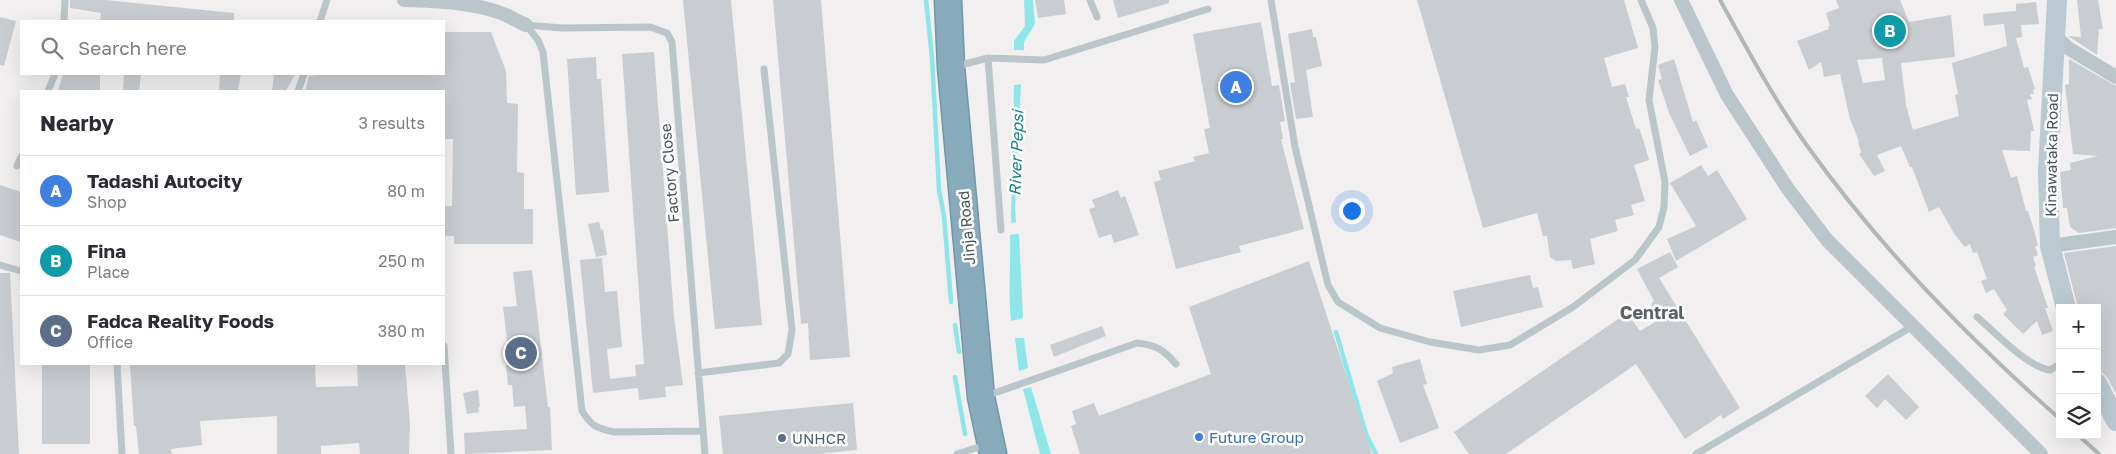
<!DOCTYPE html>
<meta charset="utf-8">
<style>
:root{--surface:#fff;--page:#f2f2f3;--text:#2b2b33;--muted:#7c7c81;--line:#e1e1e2;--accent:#1f92db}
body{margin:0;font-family:"Golos Text",sans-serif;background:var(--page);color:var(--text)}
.controls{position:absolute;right:15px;bottom:15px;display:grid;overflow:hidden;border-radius:0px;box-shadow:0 5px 20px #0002}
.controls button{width:45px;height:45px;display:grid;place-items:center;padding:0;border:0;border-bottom:1px solid var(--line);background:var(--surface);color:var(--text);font:25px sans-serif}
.you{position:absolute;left:1351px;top:210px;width:18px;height:18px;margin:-12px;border:4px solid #fff;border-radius:50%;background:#1a73e8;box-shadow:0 0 0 8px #1a73e833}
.badge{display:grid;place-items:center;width:32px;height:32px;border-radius:50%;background:var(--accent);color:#fff;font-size:16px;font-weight:700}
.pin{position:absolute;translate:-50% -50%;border:2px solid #fff;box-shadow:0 1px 5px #0006}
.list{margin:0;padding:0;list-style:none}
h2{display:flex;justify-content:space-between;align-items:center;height:65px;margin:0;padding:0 20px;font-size:21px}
h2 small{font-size:16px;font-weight:400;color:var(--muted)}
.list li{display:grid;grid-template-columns:32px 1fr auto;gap:15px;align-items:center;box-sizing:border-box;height:70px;padding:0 20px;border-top:1px solid var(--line)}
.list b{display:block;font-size:19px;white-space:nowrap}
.list p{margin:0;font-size:16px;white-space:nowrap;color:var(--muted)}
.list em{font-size:16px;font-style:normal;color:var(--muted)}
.icon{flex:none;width:28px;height:28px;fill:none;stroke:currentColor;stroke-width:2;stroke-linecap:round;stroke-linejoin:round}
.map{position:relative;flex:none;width:2116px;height:454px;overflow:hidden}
.search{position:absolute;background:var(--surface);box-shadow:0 5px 20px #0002;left:20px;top:20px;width:425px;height:55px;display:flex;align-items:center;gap:12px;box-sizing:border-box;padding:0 18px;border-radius:0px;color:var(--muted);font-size:19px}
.panel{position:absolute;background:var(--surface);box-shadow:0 5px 20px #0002;left:20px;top:90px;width:425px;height:275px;border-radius:0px}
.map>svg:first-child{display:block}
</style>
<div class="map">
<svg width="2116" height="454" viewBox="0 0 2116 454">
<rect width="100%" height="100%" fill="#f1efef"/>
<path fill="#8ee6e9" d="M1024,0H1033L1035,24L1024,42V50H1014V41L1025,26Z
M1021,84L1015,208L1016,222L1011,223L1014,85Z
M1019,234L1023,318L1011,321C1008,292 1011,264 1010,235Z
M1015,338H1024L1028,368L1019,371Z
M1031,387L1051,454H1040L1023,389Z"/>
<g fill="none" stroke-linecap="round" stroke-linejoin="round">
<path stroke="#8ee6e9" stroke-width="4.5" d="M926,0L932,57L939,190L944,216L951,302
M955,325L959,352
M1336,332L1366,434L1376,454
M955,377L965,434"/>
</g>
<path fill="#c9cdd1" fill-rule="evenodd" d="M70,0H105L234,13V21H100L101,13L70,8Z
M683,0H731L762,325L715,329Z
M773,0H821L850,357L810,360L808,323L801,324Z
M1035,0H1064L1066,14L1038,18Z
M1113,0H1169V3L1118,18Z
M1417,0H1624L1638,48L1604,58L1612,87L1625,84L1629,97H1626L1636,129L1639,128L1644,142L1649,160L1634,165L1645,201L1631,205L1634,215L1615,220L1618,231L1590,239L1595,264L1573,269L1571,260L1556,261L1550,257L1547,236H1543L1537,213L1483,228Z
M1836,0H1900L1909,22L1951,15L1955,57L1901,63L1906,105L1913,130L1959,116L1955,95L1958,94L1952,63L2007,46L2004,24L1984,26L1983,14L2016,11V4L2036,2L2039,24L2021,25L2022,37L2016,38L2024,68L2028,67L2035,89L2033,90L2034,94H2030L2032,99L2027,100L2034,131H2031L2030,151L2002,150L2011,178L2017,176L2026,211H2028L2036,237L2038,246H2035L2038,255L2033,257L2036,266H2034L2048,308H2045L2053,331L2042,335L2037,321L2023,334L2003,314L2007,310L1994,289L1986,293L1981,281L1987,279L1977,252L1973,253L1970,244L1965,247L1955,235L1939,207L1929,212L1912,167H1910L1901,146L1877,155L1885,171L1874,176L1859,154L1861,152L1858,142L1859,141L1850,119L1840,74L1824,77L1821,62L1809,70L1797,41L1829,29L1828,26H1830L1826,13L1839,8ZM1882,58L1885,80L1863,83L1857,60Z
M2077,0H2098L2103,29H2099L2097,55L2068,36L2081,37Z
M0,17L16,21L4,66L0,65Z
M1261,22L1272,86L1279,85L1285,121L1280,122L1283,139H1281L1304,229L1239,246L1241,252L1176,269L1154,182L1161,180L1158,171L1195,161L1193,157L1209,153L1204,129L1210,128L1193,34Z
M1312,29L1313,37H1316L1322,66L1306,70L1313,117L1296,119L1290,83L1295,82L1288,34Z
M444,32H491L506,71L507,103L518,104L517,172L524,173V209H533V244H454V236H444V206H452L453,139H444V91H305L309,76L323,74H444Z
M654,52L674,317L683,385L665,387L666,397L639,400L638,388L593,393L580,260L602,258L605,292L617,291L622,347L607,349L610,379L636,376L635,365L644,364L622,54Z
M596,57L597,79H601L609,192L576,195L567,59Z
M1674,59L1693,122L1696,120L1708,147L1690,156L1669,113L1658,80L1662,79L1658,65Z
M2069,59L2116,86V228L2079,233L2070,227L2067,208H2063L2060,172L2071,170L2070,163L2098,156L2073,154L2065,85L2069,84Z
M63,74H100V91H58Z
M124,74H141L139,91H123Z
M220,74H241L238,91H219Z
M274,74H295L290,84L285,91H272Z
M1701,165L1708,176L1717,170L1747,219L1676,261L1667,239L1696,226L1670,183Z
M0,185L21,192V242L0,235Z
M1118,190L1121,198L1125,196L1139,235L1114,243L1111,234L1099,238L1089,209L1095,207L1092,200Z
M599,222L601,230L603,229L607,255L596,257L588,224Z
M2116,246V394L2107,377L2097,368V305L2078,308L2064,253Z
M1670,252L1678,267L1659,278L1740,408L1723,419L1721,415L1685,439L1636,364L1506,454H1469L1454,432L1627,313L1640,331L1660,319L1651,304L1654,301L1637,269Z
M1309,261L1372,454H1080L1071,426L1076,424L1072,411L1094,403L1099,416L1211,374L1189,307Z
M532,270L548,407H550L552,450L465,454L464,433L527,429L525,406L514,407L512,385H508L506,365L510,364L503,307L517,306L513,272Z
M0,273H10L19,454H0Z
M1530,275L1533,288L1538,287L1543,307L1461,327L1453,291Z
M1102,326L1106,336L1054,357L1050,345Z
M1420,359L1427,384L1423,385L1439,428L1400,443L1377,381L1393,373L1392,367Z
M42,364H90V444H42Z
M130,364H315L316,387L358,386L357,364H405L410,424L409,454H360L359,443L321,446V454H277V416L200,421L202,445L171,449L172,454H139L136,426H134Z
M1888,374L1919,407L1906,420L1885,399L1877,408L1865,396Z
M478,390L480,407L478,408L479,412L467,414L463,393Z
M853,403L857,450L818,454H723L719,416Z"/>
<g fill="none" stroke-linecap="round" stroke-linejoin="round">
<g stroke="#7496a8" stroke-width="29">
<path id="highway" d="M948,0L951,67L981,397L993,454"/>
</g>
<path stroke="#bbc6cb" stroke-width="7" d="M1090,0L1097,17
M1271,0L1295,147L1328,285L1338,302L1380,328L1430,342L1479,350L1510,345L1573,307L1635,260L1659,227L1664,207L1665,182L1649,100L1655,47L1653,28L1641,0
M64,21L65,0
M320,21L327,0
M526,25L562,28L650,27L667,33L672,42L705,454
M526,25L538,40L543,52L582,411C592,427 597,428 614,432L702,431
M988,58L1001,230
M957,66L988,58L1044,60L1208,9
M48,91L55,74
M298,91L304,74
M17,166L21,157
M0,265L21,271
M1977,317C1995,332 2027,367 2050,370L2060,364
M444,346L451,454
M117,364L122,454
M698,373L779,363L788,354L792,330L764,69
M986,396L1137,343C1156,345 1163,349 1176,364
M957,454L985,445
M1696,454L1913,326"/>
<path stroke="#bbc6cb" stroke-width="14" d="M404,0C436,1 471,2 501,13C509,16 517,21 526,25
M1681,0L1727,95L1788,189L1827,240L2041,454
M2055,36L2068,48L2116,77
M2050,246L2116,237"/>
<path stroke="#bbc9d0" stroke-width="20" d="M2057,0L2048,171L2050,246L2066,308
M2097,383L2116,421"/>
<use href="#highway" stroke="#88abbc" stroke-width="26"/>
<path stroke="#b1b6b9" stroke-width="4" d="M1720,0C1748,50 1774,100 1808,147C1880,248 1967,337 2060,419
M2078,435L2099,454"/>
</g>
<circle fill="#3f7fe0" stroke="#fff" stroke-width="2" cx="1199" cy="437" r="5"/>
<circle fill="#5c6f8a" stroke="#fff" stroke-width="2" cx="782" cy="438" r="5"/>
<g text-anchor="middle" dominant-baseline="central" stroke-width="5" stroke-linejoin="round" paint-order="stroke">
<g font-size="15" fill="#48565c" stroke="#fff">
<text transform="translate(2051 155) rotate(-89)">Kinawataka Road</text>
<text transform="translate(669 173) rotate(-95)">Factory Close</text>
<text transform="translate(966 228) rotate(-95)">Jinja Road</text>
</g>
<g font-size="15" fill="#366cbe" stroke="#fff" text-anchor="start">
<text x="1209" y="437">Future Group</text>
</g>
<g font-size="15" fill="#4e5e75" stroke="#fff" text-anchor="start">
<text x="792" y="438">UNHCR</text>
</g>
<g font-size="16" font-style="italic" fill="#118387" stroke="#fff">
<text transform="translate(1016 153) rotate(-88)">River Pepsi</text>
</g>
<g font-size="18" font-weight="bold" fill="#5c6164" stroke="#fff">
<text x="1652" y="312">Central</text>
</g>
</g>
</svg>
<div class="controls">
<button>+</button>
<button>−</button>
<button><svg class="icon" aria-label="layers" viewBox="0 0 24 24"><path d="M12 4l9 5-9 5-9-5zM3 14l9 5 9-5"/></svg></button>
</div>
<div class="you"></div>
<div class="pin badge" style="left:1236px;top:87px;background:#3f7fe0">A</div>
<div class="pin badge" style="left:1890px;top:31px;background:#0f9aa8">B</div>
<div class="pin badge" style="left:521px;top:353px;background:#5c6f8a">C</div>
<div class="search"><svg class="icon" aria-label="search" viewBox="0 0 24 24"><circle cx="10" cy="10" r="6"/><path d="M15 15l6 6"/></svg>Search here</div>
<section class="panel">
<h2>Nearby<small>3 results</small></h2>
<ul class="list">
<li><span class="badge" style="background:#3f7fe0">A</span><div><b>Tadashi Autocity</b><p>Shop</p></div><em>80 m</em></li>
<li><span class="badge" style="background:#0f9aa8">B</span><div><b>Fina</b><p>Place</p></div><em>250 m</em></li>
<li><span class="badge" style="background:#5c6f8a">C</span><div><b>Fadca Reality Foods</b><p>Office</p></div><em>380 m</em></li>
</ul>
</section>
</div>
